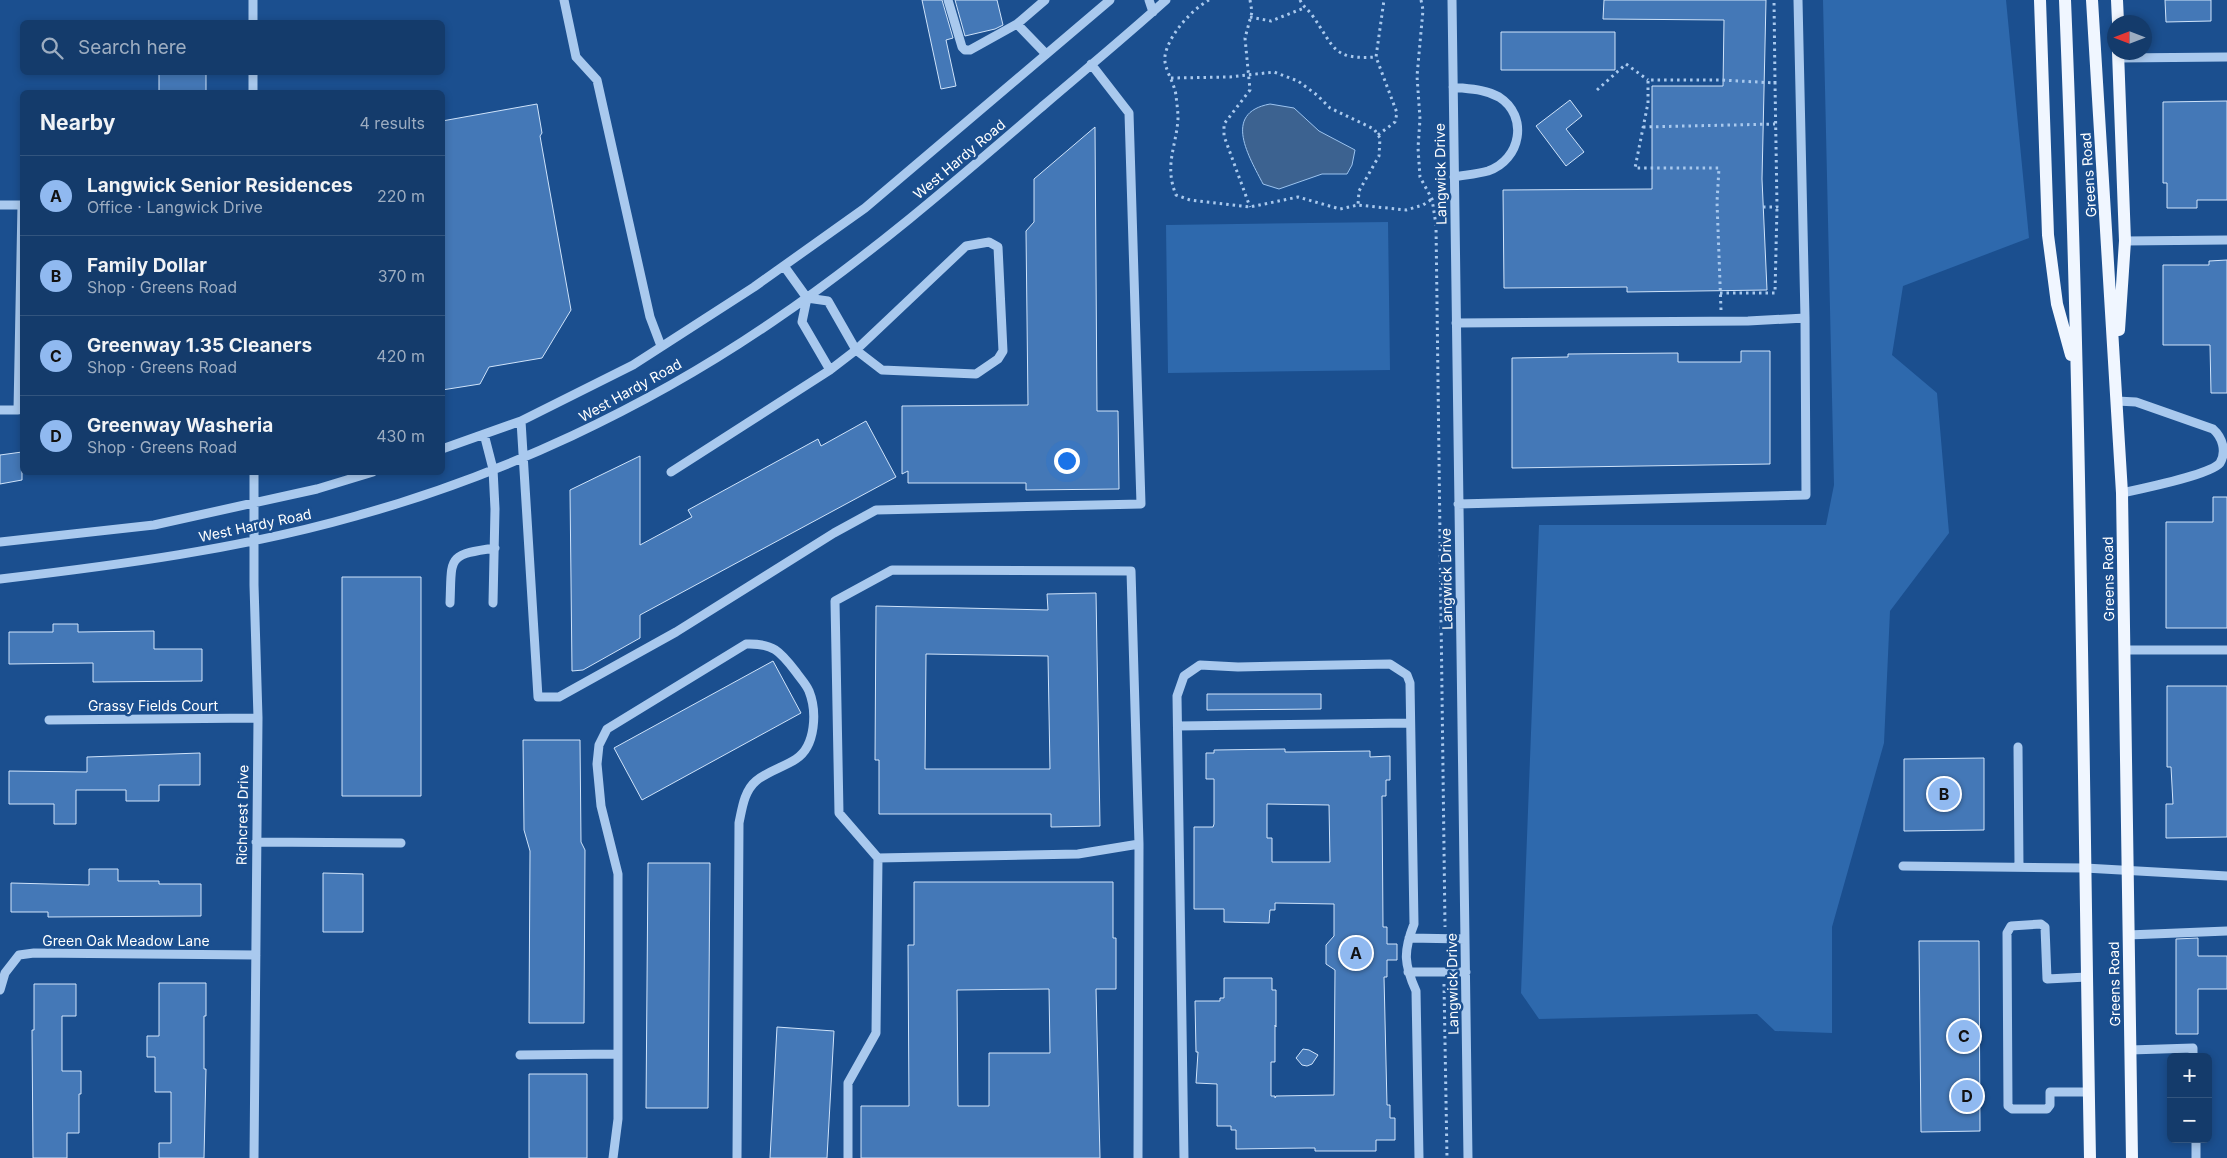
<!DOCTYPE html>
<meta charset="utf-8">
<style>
:root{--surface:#143b6b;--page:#214673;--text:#f1f3f6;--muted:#9dadc1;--line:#33557e;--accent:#90b9f0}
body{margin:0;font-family:Inter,sans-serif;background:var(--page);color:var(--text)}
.controls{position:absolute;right:15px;bottom:15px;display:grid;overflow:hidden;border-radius:8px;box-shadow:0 2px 8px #0003}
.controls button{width:45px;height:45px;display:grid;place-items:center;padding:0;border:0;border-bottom:1px solid var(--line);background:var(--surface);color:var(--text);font:25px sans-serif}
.compass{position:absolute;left:2107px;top:15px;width:45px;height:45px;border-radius:50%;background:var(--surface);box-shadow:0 2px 8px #0003;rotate:270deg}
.you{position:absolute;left:1066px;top:460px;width:18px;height:18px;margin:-12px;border:4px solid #fff;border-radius:50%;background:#1a73e8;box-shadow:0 0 0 8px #1a73e833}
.badge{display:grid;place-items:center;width:32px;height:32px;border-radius:50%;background:var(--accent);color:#111;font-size:16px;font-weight:700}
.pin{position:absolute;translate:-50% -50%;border:2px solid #fff;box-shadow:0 1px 5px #0006}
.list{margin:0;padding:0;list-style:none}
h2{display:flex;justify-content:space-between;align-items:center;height:65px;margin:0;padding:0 20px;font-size:21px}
h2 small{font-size:16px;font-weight:400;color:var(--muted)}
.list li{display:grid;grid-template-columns:32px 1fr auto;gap:15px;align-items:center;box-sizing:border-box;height:80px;padding:0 20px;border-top:1px solid var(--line)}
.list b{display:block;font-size:19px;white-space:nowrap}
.list p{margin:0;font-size:16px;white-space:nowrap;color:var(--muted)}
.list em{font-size:16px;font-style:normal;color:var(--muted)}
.icon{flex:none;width:28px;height:28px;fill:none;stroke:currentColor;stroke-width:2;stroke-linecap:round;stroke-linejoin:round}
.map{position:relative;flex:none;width:2227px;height:1158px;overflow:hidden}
.search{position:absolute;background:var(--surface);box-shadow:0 2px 8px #0003;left:20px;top:20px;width:425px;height:55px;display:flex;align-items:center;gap:12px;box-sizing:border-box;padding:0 18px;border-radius:8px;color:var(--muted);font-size:19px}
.panel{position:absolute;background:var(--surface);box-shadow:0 2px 8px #0003;left:20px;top:90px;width:425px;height:385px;border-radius:8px}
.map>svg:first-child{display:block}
</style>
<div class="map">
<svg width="2227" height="1158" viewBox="0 0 2227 1158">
<rect width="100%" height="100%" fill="#1b4f8f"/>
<path fill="#2e69ad" d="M1823,0H2006L2029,238L1903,286L1892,355L1937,393L1949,533L1890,611L1884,743L1832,927V1033L1775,1031L1757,1014L1539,1019L1521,993L1539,525H1826L1834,485Z
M1388,222L1390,370L1168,373L1166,225Z"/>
<path fill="#3c6290" stroke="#9cc4f0" d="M1270,104L1294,108L1319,131L1355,150L1352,165L1347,174H1322L1279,189L1263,184C1250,158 1221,113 1270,104Z"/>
<path fill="#4478b7" stroke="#cfe3fa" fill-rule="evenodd" d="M922,0H942L953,38L946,40L956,86L941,89Z
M955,0H997L1003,25L995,29L965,36Z
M1604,0H1766L1762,179L1767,290L1627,292V287L1504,288L1503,190L1652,189V86H1723L1724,20L1603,19Z
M2165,0H2211V21L2166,22Z
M1501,32H1615V70H1501Z
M159,72H206V92H159Z
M1570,100L1582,116L1566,129L1584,152L1566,166L1536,126Z
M2227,101V200H2197V208H2167V183H2163V102Z
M537,104L542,133L540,136L571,310L542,358L489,367L480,384L442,390V121Z
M1095,127L1097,411H1118L1119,489L1026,490V483H908V471L902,474V406L1028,405L1026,231L1034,222V179Z
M2227,260V393H2211L2210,345H2163V265H2209V261Z
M1741,351H1770V464L1512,468V358L1568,357V354L1678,353V362H1741Z
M866,421L896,477L640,615V638L583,670L572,671L570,490L640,456V545L692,517L688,510L818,439L821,446Z
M22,452V480L0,484V455Z
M2213,497H2227V628H2166V522H2213Z
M342,577H421V796H342Z
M1096,593L1100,826L1051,827V814H879V760H875L876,606L1048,610L1047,594ZM926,654L1048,656L1050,769H925Z
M53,624H78V632L154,631V649H202V681L93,682V663L9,664V632H53Z
M773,661L801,713L642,800L614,748Z
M2167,686H2227V837L2166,838V804H2173L2171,767H2167Z
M1207,694H1321V709L1207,710Z
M523,740H580L581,842L585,850L584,1023H529L530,851L524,830Z
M1285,749V752H1294L1370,751V757L1390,756V780H1386V796H1382L1383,927H1387V944H1397V960H1387V977H1384L1387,1105H1390V1118H1395V1140H1376V1151H1315V1148H1307L1236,1149V1130H1231V1126H1217V1084L1196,1083L1198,1052H1196L1195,1001H1220V998H1224V978H1272V990H1276V1027L1275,1025V1062H1271V1096H1275V1098L1276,1096L1334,1095L1335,970L1326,964V945L1334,936V904L1275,903V910H1270L1269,923L1224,922V909H1194V827H1213L1214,824V779H1206V753H1214V750ZM1267,804L1329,805L1330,862H1272V838H1267Z
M200,753V785H159V801H126V790H76V824H54V804H9V771L87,772V757Z
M1984,758V830L1904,831V759Z
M648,863H710L708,1108H646Z
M89,869H118V881H159V884H201V916L48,917V912H11V883L89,885Z
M323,873L363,874V932H323Z
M914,882H1113V938H1116V989H1096L1100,1158H861V1106H909L908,945H914ZM1049,989L1050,1053H989V1106H958L957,990Z
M2198,938V956H2227V989H2198V1034H2176V939Z
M1919,941H1979L1980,1131L1921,1132Z
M159,983H206V1016H204V1069H206L204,1158H159V1143H171V1092H155V1057H147V1036H159Z
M34,984H76V1016H62V1071H81V1094H79V1133H67V1158H33L32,1030H34Z
M777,1027L834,1031L827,1158H770Z
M1303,1049L1309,1050L1318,1055L1312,1064L1307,1066L1302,1065L1296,1058Z
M529,1074H587V1158H529Z"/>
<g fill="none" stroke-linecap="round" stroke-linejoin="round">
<path stroke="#a9c9ee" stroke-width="3" stroke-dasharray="2.5 4" stroke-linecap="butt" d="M1209,0C1191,10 1168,36 1165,56C1163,68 1175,83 1176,96C1177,104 1178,112 1178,119C1176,148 1164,165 1176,195L1190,200L1250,207L1298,197L1340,209L1358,205L1406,210L1423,205L1432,199
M1250,0L1252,12L1245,38L1250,90L1224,124V136L1250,207
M1300,0C1303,7 1308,9 1312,15C1335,47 1331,60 1376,57
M1421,0L1423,10L1417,76L1420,119L1418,148L1420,177L1432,199L1436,225L1445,927
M1250,17L1271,21L1304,8
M1171,78L1230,77L1274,72L1298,81L1317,95L1330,108L1374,129L1380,138L1379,156L1359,191L1358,205
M1597,90L1626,64L1648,80
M1643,127L1775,124
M1378,135L1395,122L1397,113L1376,57L1384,0
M1763,207H1777L1775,83
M1720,293H1775L1777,207
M1721,310L1717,202L1719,168H1635L1648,103V80H1722L1775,83L1774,0
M1444,984L1447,1158"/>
<path stroke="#a9c9ee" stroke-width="9" d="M253,0V22
M564,0L576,57L597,80L650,317L661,346
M948,0L962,47L965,50H970L1017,24L1045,0
M1149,0L1153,12
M1452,0L1468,1158
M1017,24L1046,54
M2119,58L2227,57
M253,72V92
M1453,87C1469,89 1485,89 1499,97C1529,116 1521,160 1488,171C1477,174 1465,175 1454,177
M0,205H22L18,410H0
M2125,241L2227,240
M807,298L802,322L830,370
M1456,323L1748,321L1805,318
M2117,401L2136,402L2213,429C2222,437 2227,451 2220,463C2210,475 2140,489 2122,493
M521,421L538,697H559L676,632L834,533L876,510L1141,504L1129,113L1091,64
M484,434L493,469L495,509L493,603
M442,449L521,421L633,365L754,287L865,208L1110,0
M671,472L830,370L856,350L966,246L989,242L998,247L1003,351L998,359L976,374L882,370L856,350L828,301L807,298L784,266
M1458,504L1806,495L1805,318L1798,0
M0,542L154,525L317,489L373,472
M0,579C119,565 240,549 356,516C503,475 646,408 772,322C868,257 957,180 1044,105C1085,70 1126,36 1166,0
M450,603C452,557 446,555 495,548
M2124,650H2227
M49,720L258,718
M1178,726L1410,723
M2018,747L2019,866
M256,842L401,843
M878,858L1078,854L1139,844
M1903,866L2085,868L2227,876
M2128,935L2227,931
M1409,938L1465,939
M1408,972H1466
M2087,977L2047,979L2045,927L2041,924L2011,926L2007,933L2008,1106L2012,1109H2047L2050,1105V1092H2089
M0,990L5,973L19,955L34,953L256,955
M2130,1050L2193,1048V1057
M520,1055L618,1054
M2196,1139V1158
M254,1158L258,718L254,585V472
M613,1158L618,1119V874L601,806L597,764L599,745L607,729L746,644C773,643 780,651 796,672C800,678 806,684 809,691C817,711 816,746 796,759C784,767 768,771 756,781C744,791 742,809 739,823L737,1158
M848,1158V1083L876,1033L878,858L839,813L835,601L892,570L1131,571L1139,844L1138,1158
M1184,1158L1177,696L1184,676L1200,665L1238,667L1390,664L1407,675L1410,683L1414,924C1403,952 1404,964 1416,991L1419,1158"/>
<path stroke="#f0f6ff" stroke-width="12" d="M2040,0L2048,235L2057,304L2071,355
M2065,0C2081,386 2083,772 2090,1158
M2092,0L2122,493L2132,1158
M2117,0L2118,22
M2118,52L2125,241L2119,330"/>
</g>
<g text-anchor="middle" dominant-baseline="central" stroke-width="5" stroke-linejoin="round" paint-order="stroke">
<g font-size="14" fill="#fff" stroke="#1b4f8f">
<text transform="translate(959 159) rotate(-40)">West Hardy Road</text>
<text transform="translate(1440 174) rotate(-91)">Langwick Drive</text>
<text transform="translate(2088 175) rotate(-94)">Greens Road</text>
<text transform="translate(630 390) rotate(-29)">West Hardy Road</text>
<text transform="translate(255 525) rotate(-12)">West Hardy Road</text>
<text transform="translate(1446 579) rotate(-91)">Langwick Drive</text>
<text transform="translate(2108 579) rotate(-91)">Greens Road</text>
<text x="153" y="705">Grassy Fields Court</text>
<text transform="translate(242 815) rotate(-89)">Richcrest Drive</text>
<text x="126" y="940">Green Oak Meadow Lane</text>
<text transform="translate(1452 984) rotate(-91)">Langwick Drive</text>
<text transform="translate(2114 984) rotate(-91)">Greens Road</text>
</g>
</g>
</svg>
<div class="controls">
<button>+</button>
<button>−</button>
</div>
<svg class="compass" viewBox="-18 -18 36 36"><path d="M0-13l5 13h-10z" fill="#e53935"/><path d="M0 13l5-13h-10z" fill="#9dadc1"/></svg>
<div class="you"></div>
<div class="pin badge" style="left:1356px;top:953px">A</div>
<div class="pin badge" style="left:1944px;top:794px">B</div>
<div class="pin badge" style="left:1964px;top:1036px">C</div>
<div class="pin badge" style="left:1967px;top:1096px">D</div>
<div class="search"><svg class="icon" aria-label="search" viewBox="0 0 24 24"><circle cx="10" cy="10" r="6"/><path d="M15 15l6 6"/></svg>Search here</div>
<section class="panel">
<h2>Nearby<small>4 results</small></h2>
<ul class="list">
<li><span class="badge">A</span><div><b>Langwick Senior Residences</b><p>Office · Langwick Drive</p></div><em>220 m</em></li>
<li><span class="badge">B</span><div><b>Family Dollar</b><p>Shop · Greens Road</p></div><em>370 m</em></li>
<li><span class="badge">C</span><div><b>Greenway 1.35 Cleaners</b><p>Shop · Greens Road</p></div><em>420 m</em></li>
<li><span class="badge">D</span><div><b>Greenway Washeria</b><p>Shop · Greens Road</p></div><em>430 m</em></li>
</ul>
</section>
</div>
